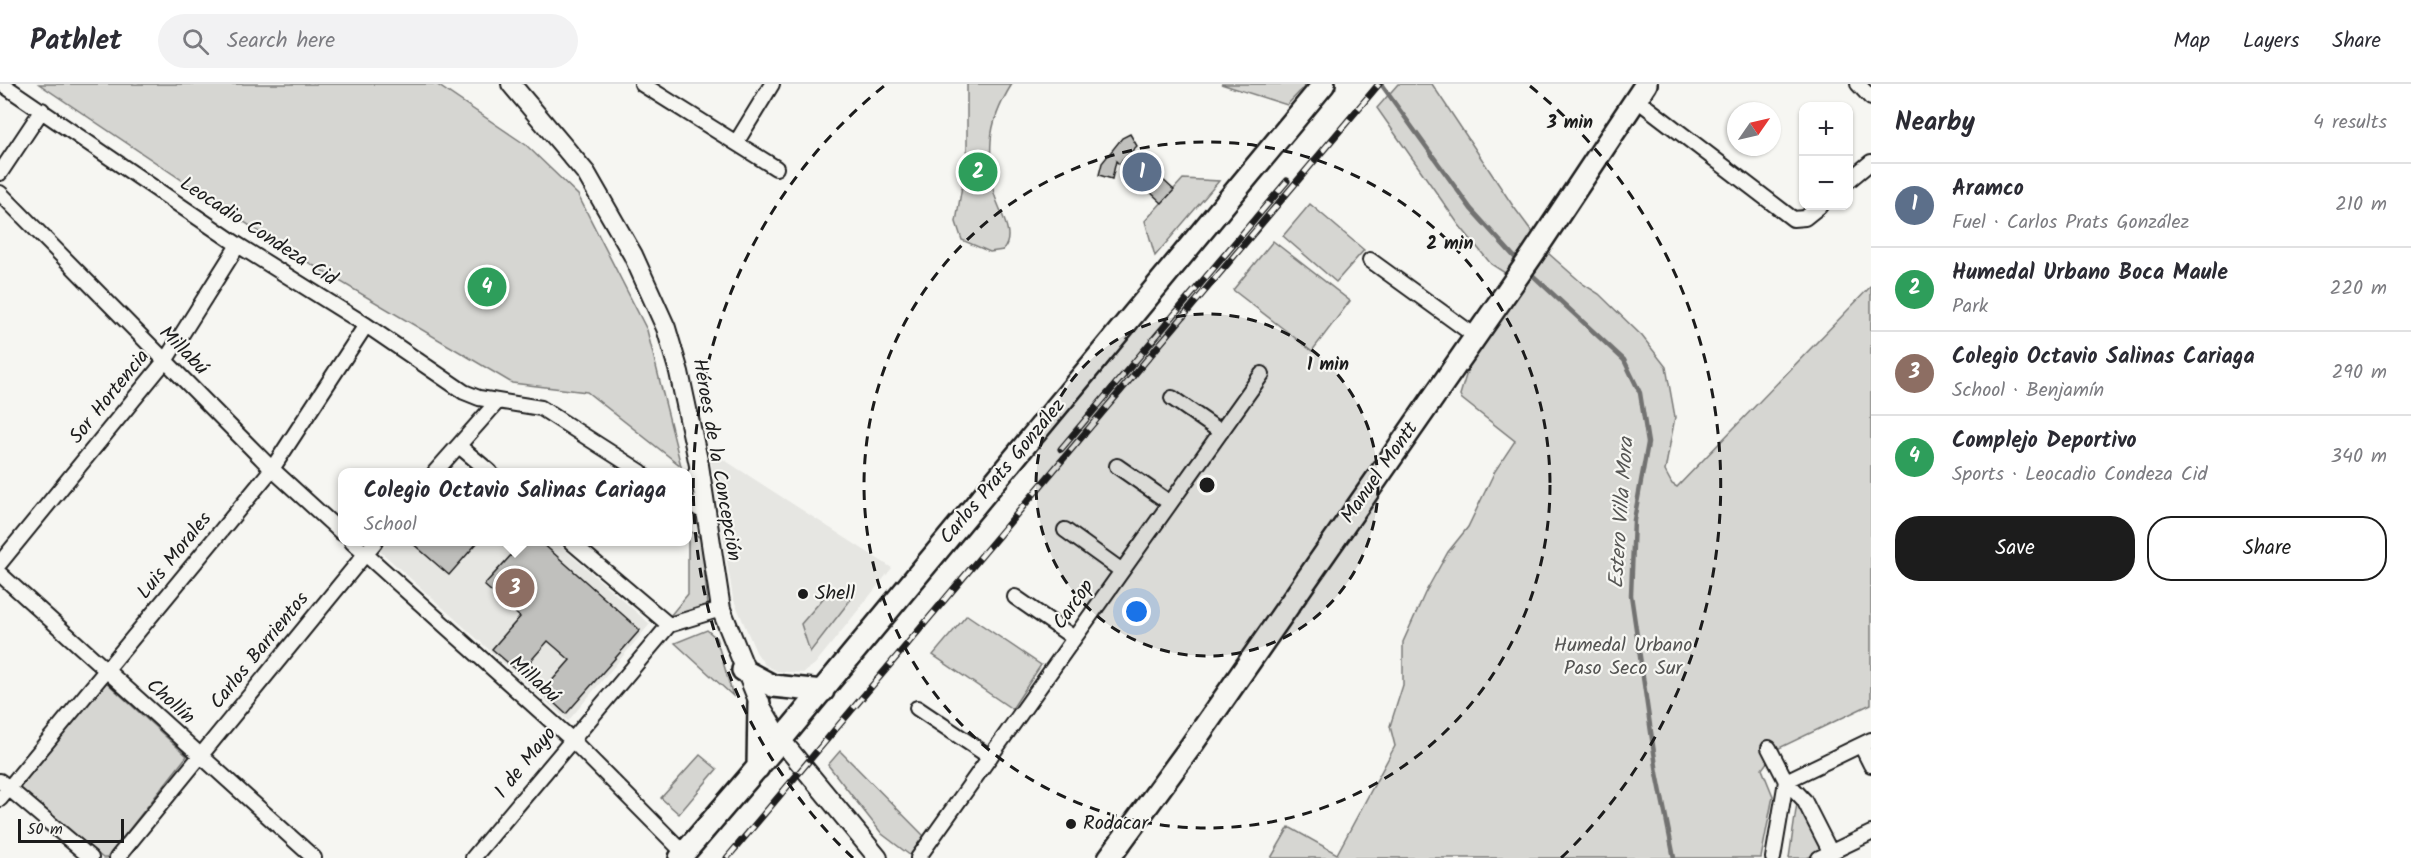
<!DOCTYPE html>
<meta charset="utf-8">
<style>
:root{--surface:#fff;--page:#f2f2f3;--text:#2b2b33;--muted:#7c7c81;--line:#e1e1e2;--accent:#1c1c1c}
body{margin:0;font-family:Kalam,sans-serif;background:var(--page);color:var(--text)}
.controls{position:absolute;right:18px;top:18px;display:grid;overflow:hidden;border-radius:12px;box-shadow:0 2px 4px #0004}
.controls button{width:54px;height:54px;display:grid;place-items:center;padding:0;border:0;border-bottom:2px solid var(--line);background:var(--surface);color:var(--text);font:30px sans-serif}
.compass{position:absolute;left:1727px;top:18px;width:54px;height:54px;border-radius:50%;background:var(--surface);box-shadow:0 2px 4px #0004;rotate:56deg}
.scale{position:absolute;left:18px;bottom:15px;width:106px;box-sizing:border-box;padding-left:6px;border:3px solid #1c1c1c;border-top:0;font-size:16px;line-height:21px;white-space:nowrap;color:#1c1c1c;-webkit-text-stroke:4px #f6f6f2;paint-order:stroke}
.you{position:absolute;left:1137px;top:528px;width:21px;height:21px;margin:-15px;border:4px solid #fff;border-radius:50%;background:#1a73e8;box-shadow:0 0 0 9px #1a73e833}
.badge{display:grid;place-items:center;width:39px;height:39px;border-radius:50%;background:var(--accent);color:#fff;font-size:20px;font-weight:700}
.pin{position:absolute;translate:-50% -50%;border:3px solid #fff;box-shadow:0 2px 6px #0006}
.popup{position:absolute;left:338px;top:384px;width:354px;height:78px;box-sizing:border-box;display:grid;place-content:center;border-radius:12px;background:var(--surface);filter:drop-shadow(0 2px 4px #0005);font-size:20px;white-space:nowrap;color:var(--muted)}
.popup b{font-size:22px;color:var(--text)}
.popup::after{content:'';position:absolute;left:50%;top:100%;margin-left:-12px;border:12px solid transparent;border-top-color:var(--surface)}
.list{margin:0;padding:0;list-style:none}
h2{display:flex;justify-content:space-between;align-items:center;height:78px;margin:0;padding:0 24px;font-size:26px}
h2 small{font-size:20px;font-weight:400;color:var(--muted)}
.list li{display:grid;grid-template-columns:39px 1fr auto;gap:18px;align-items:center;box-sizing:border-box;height:84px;padding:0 24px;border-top:2px solid var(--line)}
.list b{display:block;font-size:22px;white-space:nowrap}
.list p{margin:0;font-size:20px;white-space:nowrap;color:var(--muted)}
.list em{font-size:20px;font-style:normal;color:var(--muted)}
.actions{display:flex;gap:12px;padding:18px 24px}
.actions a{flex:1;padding:14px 0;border:2px solid var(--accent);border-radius:24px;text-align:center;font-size:21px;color:var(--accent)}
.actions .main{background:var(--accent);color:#fff}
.icon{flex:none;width:33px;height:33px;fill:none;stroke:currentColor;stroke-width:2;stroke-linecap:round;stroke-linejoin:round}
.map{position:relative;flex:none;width:1871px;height:774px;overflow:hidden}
header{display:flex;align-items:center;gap:36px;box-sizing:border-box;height:84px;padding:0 30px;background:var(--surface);border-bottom:2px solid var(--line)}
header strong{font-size:28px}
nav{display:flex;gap:33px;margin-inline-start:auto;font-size:21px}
.search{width:420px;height:54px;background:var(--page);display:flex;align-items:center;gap:15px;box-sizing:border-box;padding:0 21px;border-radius:33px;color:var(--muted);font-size:22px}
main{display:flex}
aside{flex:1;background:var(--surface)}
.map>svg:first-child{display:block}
</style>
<header>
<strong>Pathlet</strong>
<div class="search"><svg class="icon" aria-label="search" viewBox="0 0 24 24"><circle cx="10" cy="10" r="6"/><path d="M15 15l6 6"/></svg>Search here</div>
<nav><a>Map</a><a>Layers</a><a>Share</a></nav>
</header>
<main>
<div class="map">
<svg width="1871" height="774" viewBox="0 0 1871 774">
<rect width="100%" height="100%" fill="#f6f6f2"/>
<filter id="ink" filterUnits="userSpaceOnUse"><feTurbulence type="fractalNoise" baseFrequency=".0167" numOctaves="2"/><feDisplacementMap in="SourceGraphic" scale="12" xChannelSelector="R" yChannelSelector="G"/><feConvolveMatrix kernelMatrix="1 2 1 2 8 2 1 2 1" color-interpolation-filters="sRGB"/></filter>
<g filter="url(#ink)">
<path fill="#e6e6e2" d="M709,366L892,484L815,580L803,589L777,587L765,581L756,568L733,514Z
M388,458H556L650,540L568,637L380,467Z"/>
<path fill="#d6d6d2" stroke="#797977" stroke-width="1.5" d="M39,0H436L526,61L578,111L647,246L681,382L587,308L512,299L277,160Z
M967,0H1012C1002,16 992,38 991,57C990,72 991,89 993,104C995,123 1018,149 1003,166L990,168L962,156L956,138L967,72Z
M1221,0H1307L1287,21Z
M1398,0H1432L1513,122L1548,169L1583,200L1599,210L1642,252L1666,283L1675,333L1665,387L1672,400L1677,403L1871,202V620L1777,665L1762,685L1773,712L1761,774H1271L1289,743L1337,770L1395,662L1390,642L1403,601V558L1425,509L1448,468L1468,443L1495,387L1515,357L1462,315L1460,311L1471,275L1519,198L1491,180L1459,141L1377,24Z
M1183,95L1219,97L1155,172L1145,137Z
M1310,120L1364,166L1336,198L1283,152Z
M1273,157L1350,217L1312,267L1233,206Z
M688,446L701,454L708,521L706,525L672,535L670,532L688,510Z
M855,510L810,568L801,540L826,511Z
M967,531L1041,581L1012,625L933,571Z
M707,546L716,554L733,612L675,559Z
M106,598L187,672L107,774H103L17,704Z
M840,667L925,753L911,772L882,750L828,681Z
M700,671L717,685L679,730L661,714Z
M1797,719L1824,766L1807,774H1789Z"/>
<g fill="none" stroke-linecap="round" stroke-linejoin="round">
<path stroke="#727271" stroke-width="4.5" d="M1381,0L1471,125L1519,178
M1527,186L1624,276L1640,309L1648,359L1634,436L1631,511L1657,689L1674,774"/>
</g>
<path fill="#c0c0bd" stroke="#1c1c1c" stroke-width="1.5" d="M1130,50L1137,62L1119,80L1116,77L1112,95L1099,91L1102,79L1122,54Z
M1148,82L1174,106L1162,119L1136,95Z
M411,458H478L449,491Z
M500,458H541L640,546L566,630L542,608L570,576L548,557L520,589L492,565L520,533L484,501L513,469Z"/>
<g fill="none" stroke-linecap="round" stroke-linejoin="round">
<g stroke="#1c1c1c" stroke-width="18">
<path id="street" d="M2,0L238,161L366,241L464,308L479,314L541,324L641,388
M642,0L776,84
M1858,0L1871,14
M1636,15L1793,135L1805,134L1820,122
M736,59L772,0
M0,89L42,26
M1848,97L1871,78
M0,109L272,385L342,449
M1370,176L1475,252
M1172,314L1221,348
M459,362L490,388
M1117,382L1170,419
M435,388L498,317
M688,399L692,397L699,381
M688,418L707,430
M1065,446L1122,487
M352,458L571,655L684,769
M571,458L669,541
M0,479L165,277L238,161
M0,490L314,774
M1015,513L1074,554
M917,624L990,673
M1861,661L1871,681
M1769,664L1786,697L1804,716L1831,769
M0,697L91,774
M1786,697L1871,656
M0,715L272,385L366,241
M117,774L375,458
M473,774L669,541L721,525
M918,774L1262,290
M1773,774L1786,697
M1819,774L1871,749"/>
</g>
<g stroke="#1c1c1c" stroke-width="22">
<path id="secondary" d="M511,0L586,89L633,171L666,244L679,288L699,381L721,525L759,619L781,656L878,774"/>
</g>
<g stroke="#1c1c1c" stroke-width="26">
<path id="primary" d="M743,586L773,602L823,607
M758,684L759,619
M680,774L781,656L1324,0
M1109,774L1191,662L1533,170L1646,0"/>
</g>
<use href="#street" stroke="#f6f6f2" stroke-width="14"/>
<use href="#secondary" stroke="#f6f6f2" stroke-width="18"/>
<use href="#primary" stroke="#f6f6f2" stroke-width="21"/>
<g stroke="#1c1c1c" stroke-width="7">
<path id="rail" d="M1061,365L1287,97
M727,774L1379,0"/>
</g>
<use href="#rail" stroke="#f6f6f2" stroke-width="4.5" stroke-dasharray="14" stroke-linecap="butt"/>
</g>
</g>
<circle cx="1207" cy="401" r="171" fill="#1c1c1c" fill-opacity=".12"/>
<g fill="none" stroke="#1c1c1c" stroke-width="3" stroke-dasharray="10 8">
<circle cx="1207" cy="401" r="171"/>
<circle cx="1207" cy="401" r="343"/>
<path d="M853 774A514 514 0 0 1 884 2M1530 2A514 514 0 0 1 1561 774"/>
</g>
<g fill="#1c1c1c" stroke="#f6f6f2" stroke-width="2">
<circle cx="803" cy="510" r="6"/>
<circle cx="1071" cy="740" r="6"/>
</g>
<g text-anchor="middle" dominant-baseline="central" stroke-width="4.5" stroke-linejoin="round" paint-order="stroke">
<g font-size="20" fill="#1c1c1c" stroke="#f6f6f2">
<text transform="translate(258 148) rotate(33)">Leocadio Condeza Cid</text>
<text transform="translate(183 267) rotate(45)">Millabú</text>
<text transform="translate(110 313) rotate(-51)">Sor Hortencia</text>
<text transform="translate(716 376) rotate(80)">Héroes de la Concepción</text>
<text transform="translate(1003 388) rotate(-50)">Carlos Prats González</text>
<text transform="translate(1380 389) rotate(-55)">Manuel Montt</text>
<text transform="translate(175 472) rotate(-51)">Luis Morales</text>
<text transform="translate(1074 521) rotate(-55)">Carcop</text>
<text transform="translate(260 567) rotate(-51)">Carlos Barrientos</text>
<text transform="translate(534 596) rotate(42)">Millabú</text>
<text transform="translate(170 618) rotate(42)">Chollín</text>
<text transform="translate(526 679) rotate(-51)">1 de Mayo</text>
</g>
<g font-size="20" fill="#1c1c1c" stroke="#f6f6f2" text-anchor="start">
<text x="815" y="510">Shell</text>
<text x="1083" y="740">Rodacar</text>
</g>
<g font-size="20" fill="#545453" stroke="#f6f6f2">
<text x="1623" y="562">Humedal Urbano<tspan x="1623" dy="23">Paso Seco Sur</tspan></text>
</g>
<g font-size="21" font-style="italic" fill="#565654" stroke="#f6f6f2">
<text transform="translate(1622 429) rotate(-86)">Estero Villa Mora</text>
</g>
</g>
<circle cx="1207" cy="401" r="9" fill="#1c1c1c" stroke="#f6f6f2" stroke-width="3"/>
<g font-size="18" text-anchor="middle" font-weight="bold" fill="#1c1c1c" stroke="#f6f6f2" stroke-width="4.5" stroke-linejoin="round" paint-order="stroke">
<text x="1570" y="44">3 min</text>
<text x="1450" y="165">2 min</text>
<text x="1328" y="286">1 min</text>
</g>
</svg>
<div class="controls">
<button>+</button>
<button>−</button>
</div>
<svg class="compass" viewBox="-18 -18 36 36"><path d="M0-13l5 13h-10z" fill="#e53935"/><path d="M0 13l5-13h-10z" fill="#7c7c81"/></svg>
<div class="scale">50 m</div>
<div class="you"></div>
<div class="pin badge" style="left:1142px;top:88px;background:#5c6f8a">1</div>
<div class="pin badge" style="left:978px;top:88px;background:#2e9e5b">2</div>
<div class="pin badge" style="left:515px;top:504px;background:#8d6e63">3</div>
<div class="popup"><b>Colegio Octavio Salinas Cariaga</b>School</div>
<div class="pin badge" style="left:487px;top:203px;background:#2e9e5b">4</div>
</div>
<aside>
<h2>Nearby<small>4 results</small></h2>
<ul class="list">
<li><span class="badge" style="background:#5c6f8a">1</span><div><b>Aramco</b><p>Fuel · Carlos Prats González</p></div><em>210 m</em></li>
<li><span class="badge" style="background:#2e9e5b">2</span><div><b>Humedal Urbano Boca Maule</b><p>Park</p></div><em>220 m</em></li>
<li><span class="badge" style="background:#8d6e63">3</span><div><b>Colegio Octavio Salinas Cariaga</b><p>School · Benjamín</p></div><em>290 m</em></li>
<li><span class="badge" style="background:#2e9e5b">4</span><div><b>Complejo Deportivo</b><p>Sports · Leocadio Condeza Cid</p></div><em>340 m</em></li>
</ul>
<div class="actions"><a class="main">Save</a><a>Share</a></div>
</aside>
</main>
